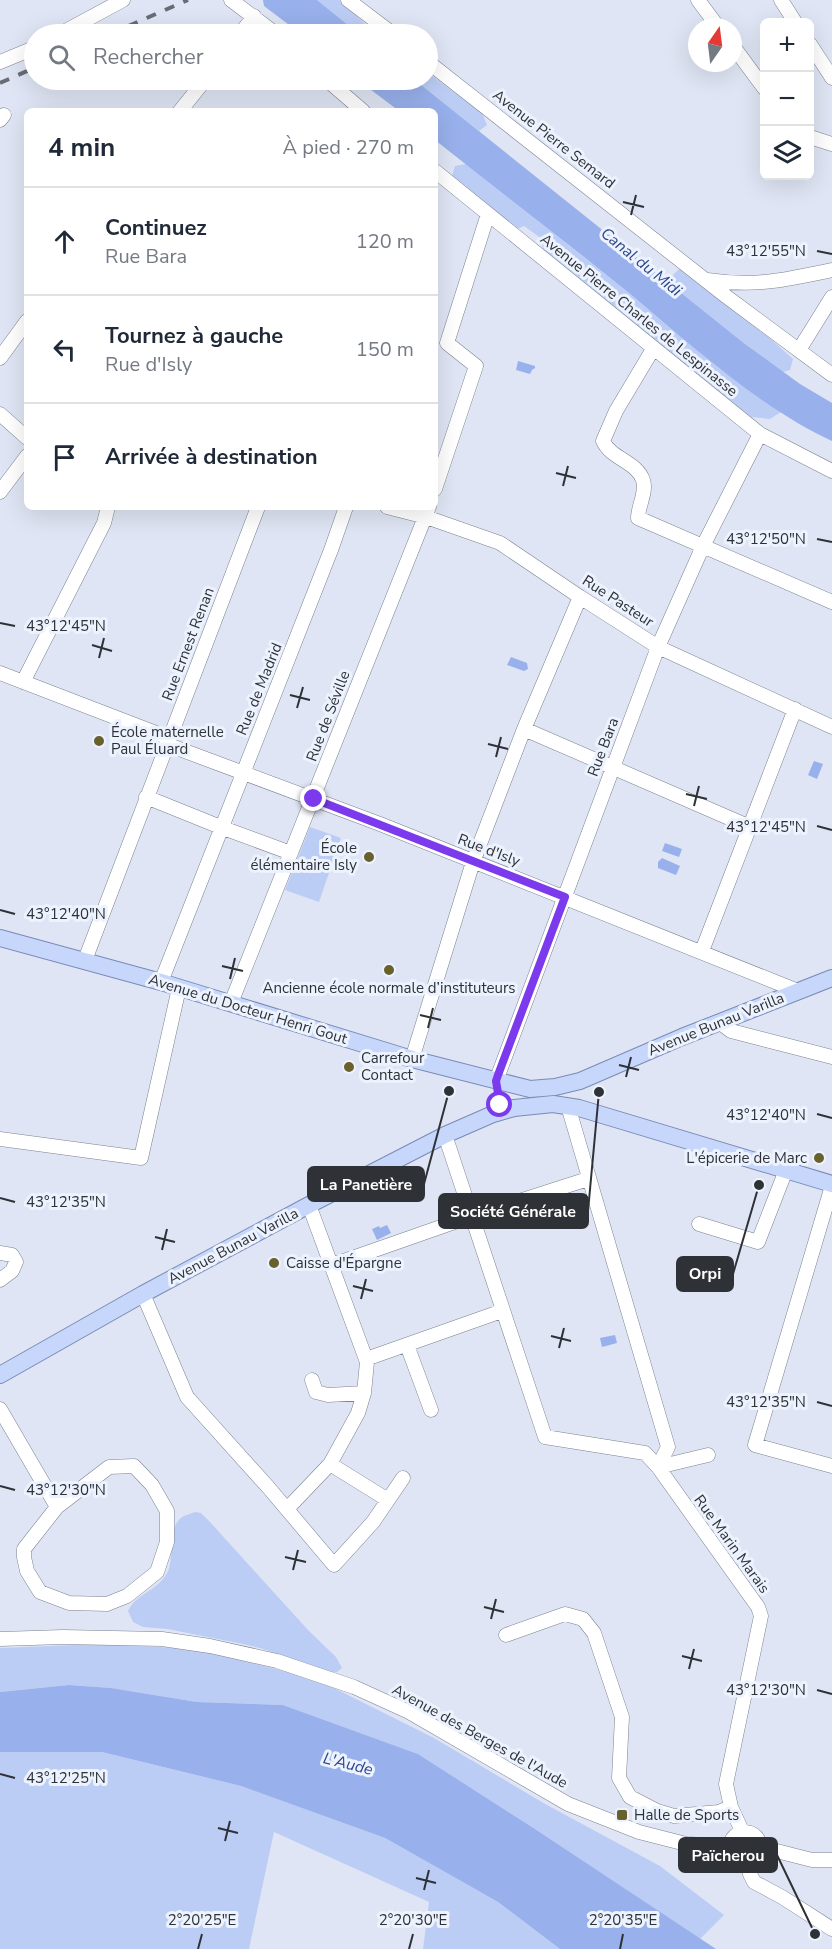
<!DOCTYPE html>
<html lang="fr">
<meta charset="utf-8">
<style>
:root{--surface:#fff;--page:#f2f2f3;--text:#1f2937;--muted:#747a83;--line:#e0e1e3}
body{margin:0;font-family:"Nunito Sans",sans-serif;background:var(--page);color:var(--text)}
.controls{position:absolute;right:18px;top:18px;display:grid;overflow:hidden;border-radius:9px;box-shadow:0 6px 24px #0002}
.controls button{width:54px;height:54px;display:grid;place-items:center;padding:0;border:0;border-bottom:2px solid var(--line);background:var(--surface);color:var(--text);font:30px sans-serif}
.compass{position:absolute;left:688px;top:18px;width:54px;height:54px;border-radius:50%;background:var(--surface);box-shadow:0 6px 24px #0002;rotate:14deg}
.stop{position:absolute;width:18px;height:18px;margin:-14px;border:4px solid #7c3aed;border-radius:50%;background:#fff}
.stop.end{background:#7c3aed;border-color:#fff;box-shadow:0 2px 6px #0008}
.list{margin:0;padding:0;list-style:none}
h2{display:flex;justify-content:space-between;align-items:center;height:78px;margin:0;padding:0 24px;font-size:26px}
h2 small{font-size:20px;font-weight:400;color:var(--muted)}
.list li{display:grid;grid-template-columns:39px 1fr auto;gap:18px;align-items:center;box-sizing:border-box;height:108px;padding:0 24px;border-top:2px solid var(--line)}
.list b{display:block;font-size:22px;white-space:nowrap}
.list p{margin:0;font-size:20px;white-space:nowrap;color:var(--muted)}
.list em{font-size:20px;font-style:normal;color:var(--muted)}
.icon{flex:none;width:33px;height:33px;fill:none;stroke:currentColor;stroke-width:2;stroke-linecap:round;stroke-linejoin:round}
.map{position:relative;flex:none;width:832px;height:1949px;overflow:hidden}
.search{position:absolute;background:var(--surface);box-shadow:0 6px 24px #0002;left:24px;top:24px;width:414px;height:66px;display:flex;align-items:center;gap:15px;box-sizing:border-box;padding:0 21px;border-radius:33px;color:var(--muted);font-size:22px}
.panel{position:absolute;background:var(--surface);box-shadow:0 6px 24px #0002;left:24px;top:108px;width:414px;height:402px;border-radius:9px}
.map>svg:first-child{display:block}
</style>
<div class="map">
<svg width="832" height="1949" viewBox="0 0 832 1949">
<rect width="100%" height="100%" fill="#dfe5f4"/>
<path fill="#bccdf5" d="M317,0H339L376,34H359Z
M428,73L482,113L487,125L479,131L415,80H428Z
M466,164L619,285L719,368L781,412L770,419L751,417L543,254L542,239L524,226L515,230L454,183L452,176L455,166Z
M683,265L763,319L764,333L793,359L790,370L783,372L745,344L675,288L670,278Z
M310,827L341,838L319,902L285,890Z
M195,1512L201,1513L210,1522L308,1630L336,1657L342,1668L337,1672H331L260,1648L238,1643L167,1629L143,1627L133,1622L128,1611C136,1593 159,1591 168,1571C175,1556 166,1529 182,1517C186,1515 191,1513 195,1512Z
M100,1644L196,1649L316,1679L434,1738L547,1805L660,1866L724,1915L700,1939L532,1827L418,1754L283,1705L197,1702L111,1688L69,1685L0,1692V1648Z
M0,1752H102L241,1786L385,1838L498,1902L560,1949H423L429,1902L274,1832L249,1949H0Z"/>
<path fill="#98b0eb" d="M263,0H317L359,34H301L264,6Z
M358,80H415L745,344L800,384L832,403V441C760,408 690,344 629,293C565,241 499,191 435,140V111H399Z
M518,361L535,366V368L532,370L530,374L516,370Z
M511,657L527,663L528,669L524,671L507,665Z
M814,761L823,764L817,779L808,775Z
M665,843L682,849L679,857L662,851Z
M662,858L680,866L676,875L658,868V862Z
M387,1225L391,1233L377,1240L372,1229L379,1226L380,1228Z
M615,1335L617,1343L602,1347L600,1338Z
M69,1685L111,1688L197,1702L283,1705L418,1754L532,1827L716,1949H560L498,1902L385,1838L241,1786L102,1752H0V1692Z"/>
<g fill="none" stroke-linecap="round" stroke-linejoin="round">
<g stroke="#7d828f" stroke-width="15">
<path id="minor" d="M231,0L276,34
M348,0L393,34
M698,0L718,27
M781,0L795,22
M60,34L123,0
M240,34L254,16
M810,44L832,78
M733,46L764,88
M0,62L34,48
M428,62L727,297L832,375
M327,80L363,111
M180,111L205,80
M0,120L4,115
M810,137L832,144
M435,171L760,434L832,471
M707,280C754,287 786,280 832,270
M653,349L616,411L603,441C611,459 636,461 643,480C647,492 638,506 638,518L832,602
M799,350L832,297
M0,358L27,321
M0,414L27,438
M435,489L476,366L447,343L488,214
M0,492L27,456
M387,507L426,517L500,543L580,597L658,647L832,727
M0,673L169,738
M23,682L104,523L108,507
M524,729L750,827
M166,744L380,824L798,991
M146,797L223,828L291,853
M702,951L795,709
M85,960L258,507
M161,982L331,550L346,507
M231,1003L429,507
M719,1022L731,1031L832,1057
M412,1059L473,862L524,729L580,597
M496,1081L658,647L703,546L760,434
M568,1106L668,1447L658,1467
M445,1135L545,1437L645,1453L658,1467L758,1607L761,1616L726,1784L731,1807L742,1831
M0,1139L141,1158L179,988
M832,1186L755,1445L832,1466
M699,1224L758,1242L786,1170
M0,1253L12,1255L16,1262L12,1271L0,1280
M332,1265L472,1216L588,1179
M143,1294L187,1397L268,1487L334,1565L373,1522L403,1478
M407,1345L431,1410
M366,1359L502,1311
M312,1380L316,1392L328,1395L364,1393
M0,1409L57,1507
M330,1464L388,1500
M134,1466L152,1485L167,1511V1542L157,1572L127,1596L107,1604L69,1603L40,1592L27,1571L24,1557V1549L57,1507L109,1467Z
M658,1467L708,1455
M287,1509L330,1464L358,1413L364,1393L367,1362L309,1205
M506,1635L565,1614L583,1619L594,1633L622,1717L619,1778L630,1797L657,1811L674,1816L719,1812L731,1807
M0,1639L63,1637L162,1639L210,1646L277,1661L354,1687L409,1712L568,1804L639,1832L686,1844L729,1846
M730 1847a15 15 0 1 1 30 0a15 15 0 1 1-30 0Z
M761,1847L812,1860H832
M747,1862L750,1874L754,1882L782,1897L832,1929"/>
</g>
<g stroke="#798bb5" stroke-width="18">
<path id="major" d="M0,938L161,982L412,1059L530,1089L555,1087L580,1081L682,1037L832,978
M0,1375L143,1294L309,1205L445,1135L493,1114L514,1108L553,1104L579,1108L832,1184"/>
</g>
<use href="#minor" stroke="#fff" stroke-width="14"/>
<use href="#major" stroke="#c7d6fb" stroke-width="16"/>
<path stroke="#686c75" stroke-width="4" stroke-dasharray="10 10" stroke-linecap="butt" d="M110,34L188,0
M0,83L34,68"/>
</g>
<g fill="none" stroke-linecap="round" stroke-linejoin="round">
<path stroke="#7c3aed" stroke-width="8" d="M314,799L565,897L498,1075L496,1081L500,1105"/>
</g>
<path fill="none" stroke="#2e3136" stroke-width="2" d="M623,202L644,207M631,215L636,195M817,251L832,254M556,473L576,478M563,486L568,466M817,539L832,542M0,623L15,626M92,645L112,651M99,658L104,638M290,695L310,700M297,708L303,687M488,744L508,749M496,757L501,737M686,794L707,799M694,806L699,786M817,826L832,830M0,910L15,914M222,966L243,971M230,979L235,958M420,1015L441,1020M428,1028L433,1008M619,1065L639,1070M626,1077L631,1057M817,1114L832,1118M0,1198L15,1202M155,1237L175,1242M162,1250L167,1229M353,1286L373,1291M361,1299L366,1279M551,1336L571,1341M559,1348L564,1328M817,1402L832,1406M0,1486L15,1490M285,1557L306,1562M293,1570L298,1550M484,1607L504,1612M491,1619L496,1599M682,1656L702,1661M689,1669L694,1649M817,1690L832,1694M0,1774L15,1778M218,1828L238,1833M225,1841L230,1821M416,1878L436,1883M424,1890L429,1870M198,1949L202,1934M409,1949L413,1934M620,1949L623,1934"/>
<g fill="#68602d" stroke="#edf3fe" stroke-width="2">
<circle cx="99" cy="741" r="6"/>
<circle cx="369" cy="857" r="6"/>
<circle cx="389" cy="970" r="6"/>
<circle cx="349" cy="1067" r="6"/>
<circle cx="819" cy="1158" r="6"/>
<circle cx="274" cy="1263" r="6"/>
<rect x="616" y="1809" width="12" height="12" rx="3"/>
</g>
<g text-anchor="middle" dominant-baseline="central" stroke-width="6" stroke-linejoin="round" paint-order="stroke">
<g font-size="15" fill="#2e3136" stroke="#edf3fe">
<text transform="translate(554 139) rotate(38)">Avenue Pierre Semard</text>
<text transform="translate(639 315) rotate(39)">Avenue Pierre Charles de Lespinasse</text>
<text transform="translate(618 601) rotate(33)">Rue Pasteur</text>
<text transform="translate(188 644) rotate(-69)">Rue Ernest Renan</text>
<text transform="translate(259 689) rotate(-68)">Rue de Madrid</text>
<text transform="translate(328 716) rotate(-69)">Rue de Séville</text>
<text transform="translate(603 747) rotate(-69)">Rue Bara</text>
<text transform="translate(489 850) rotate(21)">Rue d'Isly</text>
<text transform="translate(248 1009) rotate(17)">Avenue du Docteur Henri Gout</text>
<text transform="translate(716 1024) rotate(-22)">Avenue Bunau Varilla</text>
<text transform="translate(233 1246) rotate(-28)">Avenue Bunau Varilla</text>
<text transform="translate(732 1544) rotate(54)">Rue Marin Marais</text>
<text transform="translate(480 1736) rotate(29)">Avenue des Berges de l'Aude</text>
</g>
<g font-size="15" fill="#2e3136" stroke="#edf3fe" text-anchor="start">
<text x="111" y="732">École maternelle<tspan x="111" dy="17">Paul Éluard</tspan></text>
<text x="357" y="848" text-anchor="end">École<tspan x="357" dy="17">élémentaire Isly</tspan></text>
<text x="389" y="988" text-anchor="middle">Ancienne école normale d’instituteurs</text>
<text x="361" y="1058">Carrefour<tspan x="361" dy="17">Contact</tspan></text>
<text x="807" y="1158" text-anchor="end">L'épicerie de Marc</text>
<text x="286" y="1263">Caisse d'Épargne</text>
<text x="634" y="1815">Halle de Sports</text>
</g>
<g font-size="16" font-style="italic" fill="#2e468c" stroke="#edf3fe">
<text transform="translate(641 262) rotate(39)">Canal du Midi</text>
<text transform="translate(348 1764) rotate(14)">L'Aude</text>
</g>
</g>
<g font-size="15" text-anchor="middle" fill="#2e3136" stroke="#edf3fe" stroke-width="6" stroke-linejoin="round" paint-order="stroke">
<text x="766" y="256">43°12'55"N</text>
<text x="766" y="544">43°12'50"N</text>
<text x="66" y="631">43°12'45"N</text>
<text x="766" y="832">43°12'45"N</text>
<text x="66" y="919">43°12'40"N</text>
<text x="766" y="1120">43°12'40"N</text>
<text x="66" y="1207">43°12'35"N</text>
<text x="766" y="1407">43°12'35"N</text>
<text x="66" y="1495">43°12'30"N</text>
<text x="766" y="1695">43°12'30"N</text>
<text x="66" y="1783">43°12'25"N</text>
<text x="202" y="1925">2°20'25"E</text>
<text x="413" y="1925">2°20'30"E</text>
<text x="623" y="1925">2°20'35"E</text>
</g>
<path fill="none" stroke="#2e3136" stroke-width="2" d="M449 1091L424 1184M599 1092L588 1211M759 1185L733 1274M815 1934L777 1855"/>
<g fill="#2e3136" stroke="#edf3fe" stroke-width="2">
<circle cx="449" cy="1091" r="6"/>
<circle cx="599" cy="1092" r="6"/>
<circle cx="759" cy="1185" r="6"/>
<circle cx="815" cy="1934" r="6"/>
</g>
<g fill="#2e3136" stroke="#2e3136" stroke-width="2">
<rect x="308" y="1167" width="116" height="34" rx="6"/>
<rect x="439" y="1194" width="149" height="34" rx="6"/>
<rect x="677" y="1257" width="56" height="34" rx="6"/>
<rect x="679" y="1838" width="98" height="34" rx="6"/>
</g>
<g font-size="16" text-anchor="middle" font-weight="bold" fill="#fff">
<text x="366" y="1190">La Panetière</text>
<text x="513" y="1217">Société Générale</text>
<text x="705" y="1279">Orpi</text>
<text x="728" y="1861">Païcherou</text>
</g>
</svg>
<div class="controls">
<button>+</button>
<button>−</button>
<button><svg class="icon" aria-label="layers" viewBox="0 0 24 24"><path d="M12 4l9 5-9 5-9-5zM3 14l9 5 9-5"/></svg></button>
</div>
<svg class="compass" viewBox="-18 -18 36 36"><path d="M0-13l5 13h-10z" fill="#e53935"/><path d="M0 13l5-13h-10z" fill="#747a83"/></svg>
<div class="stop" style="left:500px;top:1105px"></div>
<div class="stop end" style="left:314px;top:799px"></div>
<div class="search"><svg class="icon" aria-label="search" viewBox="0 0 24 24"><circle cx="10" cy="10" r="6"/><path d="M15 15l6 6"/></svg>Rechercher</div>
<section class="panel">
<h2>4 min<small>À pied · 270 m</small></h2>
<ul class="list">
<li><svg class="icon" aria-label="ahead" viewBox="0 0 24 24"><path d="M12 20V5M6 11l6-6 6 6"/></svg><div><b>Continuez</b><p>Rue Bara</p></div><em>120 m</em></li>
<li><svg class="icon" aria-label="left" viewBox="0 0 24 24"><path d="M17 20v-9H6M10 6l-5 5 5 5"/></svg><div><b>Tournez à gauche</b><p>Rue d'Isly</p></div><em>150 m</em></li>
<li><svg class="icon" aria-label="arrive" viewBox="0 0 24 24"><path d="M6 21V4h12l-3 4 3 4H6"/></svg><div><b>Arrivée à destination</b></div></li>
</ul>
</section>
</div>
